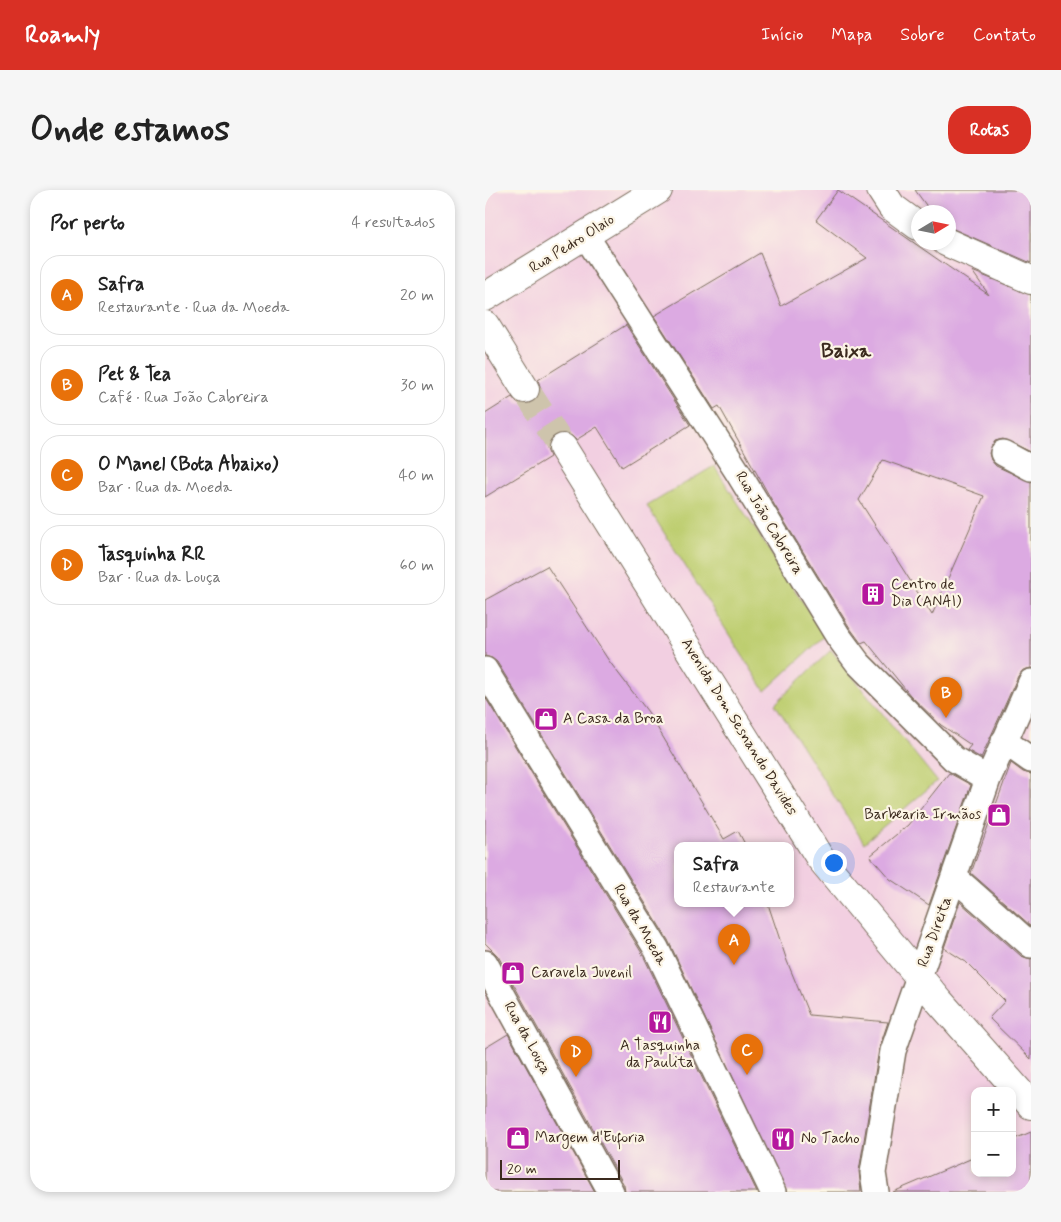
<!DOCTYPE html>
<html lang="pt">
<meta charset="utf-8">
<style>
:root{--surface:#fff;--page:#f6f6f6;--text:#222;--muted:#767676;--line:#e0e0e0;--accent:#d93025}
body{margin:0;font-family:Mynerve,sans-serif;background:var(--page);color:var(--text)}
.controls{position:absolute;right:15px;bottom:15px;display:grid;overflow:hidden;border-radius:10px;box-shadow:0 2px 8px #0003}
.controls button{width:45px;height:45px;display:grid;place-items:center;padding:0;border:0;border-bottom:1px solid var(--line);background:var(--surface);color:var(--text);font:25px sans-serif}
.compass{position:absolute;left:426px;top:15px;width:45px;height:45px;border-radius:50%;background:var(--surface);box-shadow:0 2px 8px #0003;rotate:80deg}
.scale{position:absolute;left:15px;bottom:12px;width:120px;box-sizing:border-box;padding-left:5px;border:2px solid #3b2a1e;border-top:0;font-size:14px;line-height:18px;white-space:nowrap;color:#3b2a1e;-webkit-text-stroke:4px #fcf5e5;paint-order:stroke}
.you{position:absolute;left:348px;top:672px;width:18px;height:18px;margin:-12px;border:4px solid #fff;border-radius:50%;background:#1a73e8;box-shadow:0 0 0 8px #1a73e833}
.badge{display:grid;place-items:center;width:32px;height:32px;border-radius:50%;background:var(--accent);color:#fff;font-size:16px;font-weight:700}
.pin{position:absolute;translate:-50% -41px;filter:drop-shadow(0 1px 2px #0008)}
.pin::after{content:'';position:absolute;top:26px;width:18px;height:15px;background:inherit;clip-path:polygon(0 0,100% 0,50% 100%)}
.popup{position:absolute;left:189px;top:652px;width:120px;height:65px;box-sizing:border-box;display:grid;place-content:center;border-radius:10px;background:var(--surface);filter:drop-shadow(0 1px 4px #0005);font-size:16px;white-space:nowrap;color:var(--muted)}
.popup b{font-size:19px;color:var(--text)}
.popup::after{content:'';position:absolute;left:50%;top:100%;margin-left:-10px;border:10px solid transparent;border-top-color:var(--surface)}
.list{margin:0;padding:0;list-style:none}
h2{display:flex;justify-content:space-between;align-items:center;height:65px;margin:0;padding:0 20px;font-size:21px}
h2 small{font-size:16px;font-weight:400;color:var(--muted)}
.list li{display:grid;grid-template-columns:32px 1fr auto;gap:15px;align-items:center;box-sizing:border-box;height:80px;margin:0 10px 10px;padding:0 10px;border:1px solid var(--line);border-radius:20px}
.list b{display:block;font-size:19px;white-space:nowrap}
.list p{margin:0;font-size:16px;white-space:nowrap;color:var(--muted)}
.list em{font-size:16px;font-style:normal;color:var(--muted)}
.map{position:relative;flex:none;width:546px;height:1002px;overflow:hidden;border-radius:20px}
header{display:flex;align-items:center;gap:30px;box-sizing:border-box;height:70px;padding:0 25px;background:var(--accent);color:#fff}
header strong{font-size:24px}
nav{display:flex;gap:28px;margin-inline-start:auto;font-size:18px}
.intro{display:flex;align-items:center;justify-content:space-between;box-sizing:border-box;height:120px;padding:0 30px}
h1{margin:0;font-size:35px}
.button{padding:12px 22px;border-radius:20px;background:var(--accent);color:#fff;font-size:18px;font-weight:700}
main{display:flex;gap:30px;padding:0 30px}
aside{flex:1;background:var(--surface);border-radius:20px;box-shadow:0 2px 8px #0003}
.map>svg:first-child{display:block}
</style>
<header>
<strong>Roamly</strong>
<nav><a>Início</a><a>Mapa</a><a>Sobre</a><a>Contato</a></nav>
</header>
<div class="intro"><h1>Onde estamos</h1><a class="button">Rotas</a></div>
<main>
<aside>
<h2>Por perto<small>4 resultados</small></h2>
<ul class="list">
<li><span class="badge" style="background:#e8710a">A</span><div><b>Safra</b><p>Restaurante · Rua da Moeda</p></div><em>20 m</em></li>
<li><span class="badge" style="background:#e8710a">B</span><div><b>Pet &amp; Tea</b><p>Café · Rua João Cabreira</p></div><em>30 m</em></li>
<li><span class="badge" style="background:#e8710a">C</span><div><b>O Manel (Bota Abaixo)</b><p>Bar · Rua da Moeda</p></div><em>40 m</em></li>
<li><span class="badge" style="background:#e8710a">D</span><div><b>Tasquinha RR</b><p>Bar · Rua da Louça</p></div><em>60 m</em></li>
</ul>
</aside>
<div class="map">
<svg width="546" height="1002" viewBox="0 0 546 1002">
<rect width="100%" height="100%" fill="#fcf5e5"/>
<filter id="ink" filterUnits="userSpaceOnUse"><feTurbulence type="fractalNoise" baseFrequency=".02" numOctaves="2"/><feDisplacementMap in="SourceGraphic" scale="10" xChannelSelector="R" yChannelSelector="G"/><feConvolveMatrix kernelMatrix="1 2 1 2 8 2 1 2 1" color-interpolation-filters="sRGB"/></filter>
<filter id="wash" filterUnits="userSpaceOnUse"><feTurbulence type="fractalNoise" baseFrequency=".0096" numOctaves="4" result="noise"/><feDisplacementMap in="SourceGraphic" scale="20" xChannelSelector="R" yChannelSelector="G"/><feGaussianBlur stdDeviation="1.12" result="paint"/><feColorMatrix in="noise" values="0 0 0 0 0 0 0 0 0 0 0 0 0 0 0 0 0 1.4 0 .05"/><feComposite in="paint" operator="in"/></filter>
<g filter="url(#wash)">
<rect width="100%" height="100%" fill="#f3ead0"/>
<path fill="#f2cfe1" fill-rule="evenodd" d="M0,0H546V1002H0ZM433,22H463V52H433ZM193,656H305V714H193ZM490,901H527V983H490Z"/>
<path fill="#bdce70" stroke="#7c7c47" d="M229,276L340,446L280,501L162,316Z
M346,460L452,591L379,653L290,514Z"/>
<g id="blocks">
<path fill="#dcaae2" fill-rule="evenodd" d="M353,0L504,105L487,81L546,105V262L518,249L510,251L504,263L506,270L511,276L546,292V478L538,480L533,486L496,568L482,560L486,555L456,535L425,505L381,451L376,453L365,438L290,316L234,216L229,219L169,126L275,63L296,116L382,68L331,30ZM398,270L499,306L447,425L374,310Z
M430,0H546V73L464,37V22H446Z
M141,135L205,235L137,277L112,237L91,250L85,244L77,242L70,245L64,251L62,259L65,267L0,307V224L27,207L32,213L40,215L49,212L54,207L56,199L53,190Z
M62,376L124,471L163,522L239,649L253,641L261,656H193V714H283L302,771L324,825L403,832L394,859L374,981L376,1002H302L183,750L12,472L7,468L0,466V410Z
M0,507L158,765L272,1002H140L139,995L13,766L0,753Z
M526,573L538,582L546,584V736L486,683Z
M464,583L486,595L444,715L405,689L385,666L423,635Z
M475,712L536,766L546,769V869L504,828L520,811L481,772L459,758Z
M23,844L110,1002H0V858Z
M546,942V1002H408L490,967V983H527V950Z"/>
</g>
</g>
<g filter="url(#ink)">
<use href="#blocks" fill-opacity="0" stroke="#7b6d5c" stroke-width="1"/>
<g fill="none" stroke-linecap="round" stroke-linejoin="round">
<path stroke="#cec4ac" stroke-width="28" stroke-dasharray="28 14" stroke-linecap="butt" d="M40,199L78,258"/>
<g stroke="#7b6d5c" stroke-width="28">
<path id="pedestrian" d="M101,46L252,281L353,446L373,473L469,569L503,589
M518,263L546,278
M0,480L171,758L288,1002
M519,551L546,570
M470,688L546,755
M0,773L126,1002
M391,1002L388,983L408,861L503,589L546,492"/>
</g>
<g stroke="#7b6d5c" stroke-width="30">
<path id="minor" d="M396,0L407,17L433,36
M461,52L546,90
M0,107L173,0
M0,135L40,199
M78,258L335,668L455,812L546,915"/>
</g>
<use href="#pedestrian" stroke="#fff" stroke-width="25"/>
<use href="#minor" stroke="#fff" stroke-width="28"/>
</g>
</g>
<defs>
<g id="building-square" transform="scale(1.25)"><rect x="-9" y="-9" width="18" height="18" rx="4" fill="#b5179e" stroke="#fcf5e5"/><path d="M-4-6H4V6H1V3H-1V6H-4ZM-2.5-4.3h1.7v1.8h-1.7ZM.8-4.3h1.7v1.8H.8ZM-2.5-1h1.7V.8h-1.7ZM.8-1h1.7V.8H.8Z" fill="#fff"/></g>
<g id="shop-square" transform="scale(1.25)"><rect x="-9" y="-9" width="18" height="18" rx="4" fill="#b5179e" stroke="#fcf5e5"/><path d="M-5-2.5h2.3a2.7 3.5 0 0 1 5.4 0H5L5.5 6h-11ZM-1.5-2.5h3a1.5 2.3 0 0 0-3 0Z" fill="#fff"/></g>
<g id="restaurant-square" transform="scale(1.25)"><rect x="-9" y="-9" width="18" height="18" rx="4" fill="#b5179e" stroke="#fcf5e5"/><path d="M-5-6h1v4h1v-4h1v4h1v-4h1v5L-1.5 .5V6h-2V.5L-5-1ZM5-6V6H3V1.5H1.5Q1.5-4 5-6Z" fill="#fff"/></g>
</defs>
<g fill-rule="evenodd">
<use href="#building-square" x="388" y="404"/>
<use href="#shop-square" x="61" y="529"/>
<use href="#shop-square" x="514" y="625"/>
<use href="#shop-square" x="28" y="783"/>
<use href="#restaurant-square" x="175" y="832"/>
<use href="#shop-square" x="33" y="948"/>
<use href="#restaurant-square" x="298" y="949"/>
</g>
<g text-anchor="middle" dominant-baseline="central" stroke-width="4.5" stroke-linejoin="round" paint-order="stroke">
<g font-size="15" fill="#3b2a1e" stroke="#fcf5e5">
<text transform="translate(87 54) rotate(-32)">Rua Pedro Olaio</text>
<text transform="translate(284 333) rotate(59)">Rua João Cabreira</text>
<text transform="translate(254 537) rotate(58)">Avenida Dom Sesnando Davides</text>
<text transform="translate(155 735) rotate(60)">Rua da Moeda</text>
<text transform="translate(450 742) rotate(-70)">Rua Direita</text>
<text transform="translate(42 848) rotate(61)">Rua da Louça</text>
</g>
<g font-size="15" fill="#3b2a1e" stroke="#fcf5e5" text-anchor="start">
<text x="406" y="395">Centro de<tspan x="406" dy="17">Dia (ANAI)</tspan></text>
<text x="78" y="529">A Casa da Broa</text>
<text x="496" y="625" text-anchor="end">Barbearia Irmãos</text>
<text x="46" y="783">Caravela Juvenil</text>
<text x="175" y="856" text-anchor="middle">A Tasquinha<tspan x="175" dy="17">da Paulita</tspan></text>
<text x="50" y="948">Margem d'Euforia</text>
<text x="316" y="949">No Tacho</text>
</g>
<g font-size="20" font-weight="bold" fill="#3b2a1e" stroke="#fcf5e5">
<text x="361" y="161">Baixa</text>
</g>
</g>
</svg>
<div class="controls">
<button>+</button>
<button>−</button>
</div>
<svg class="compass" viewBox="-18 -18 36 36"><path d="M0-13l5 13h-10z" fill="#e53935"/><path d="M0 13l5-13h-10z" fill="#767676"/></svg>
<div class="scale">20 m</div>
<div class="you"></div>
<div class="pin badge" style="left:249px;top:775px;background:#e8710a">A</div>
<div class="popup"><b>Safra</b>Restaurante</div>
<div class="pin badge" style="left:461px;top:528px;background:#e8710a">B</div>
<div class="pin badge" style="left:262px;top:885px;background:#e8710a">C</div>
<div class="pin badge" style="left:91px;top:887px;background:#e8710a">D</div>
</div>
</main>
